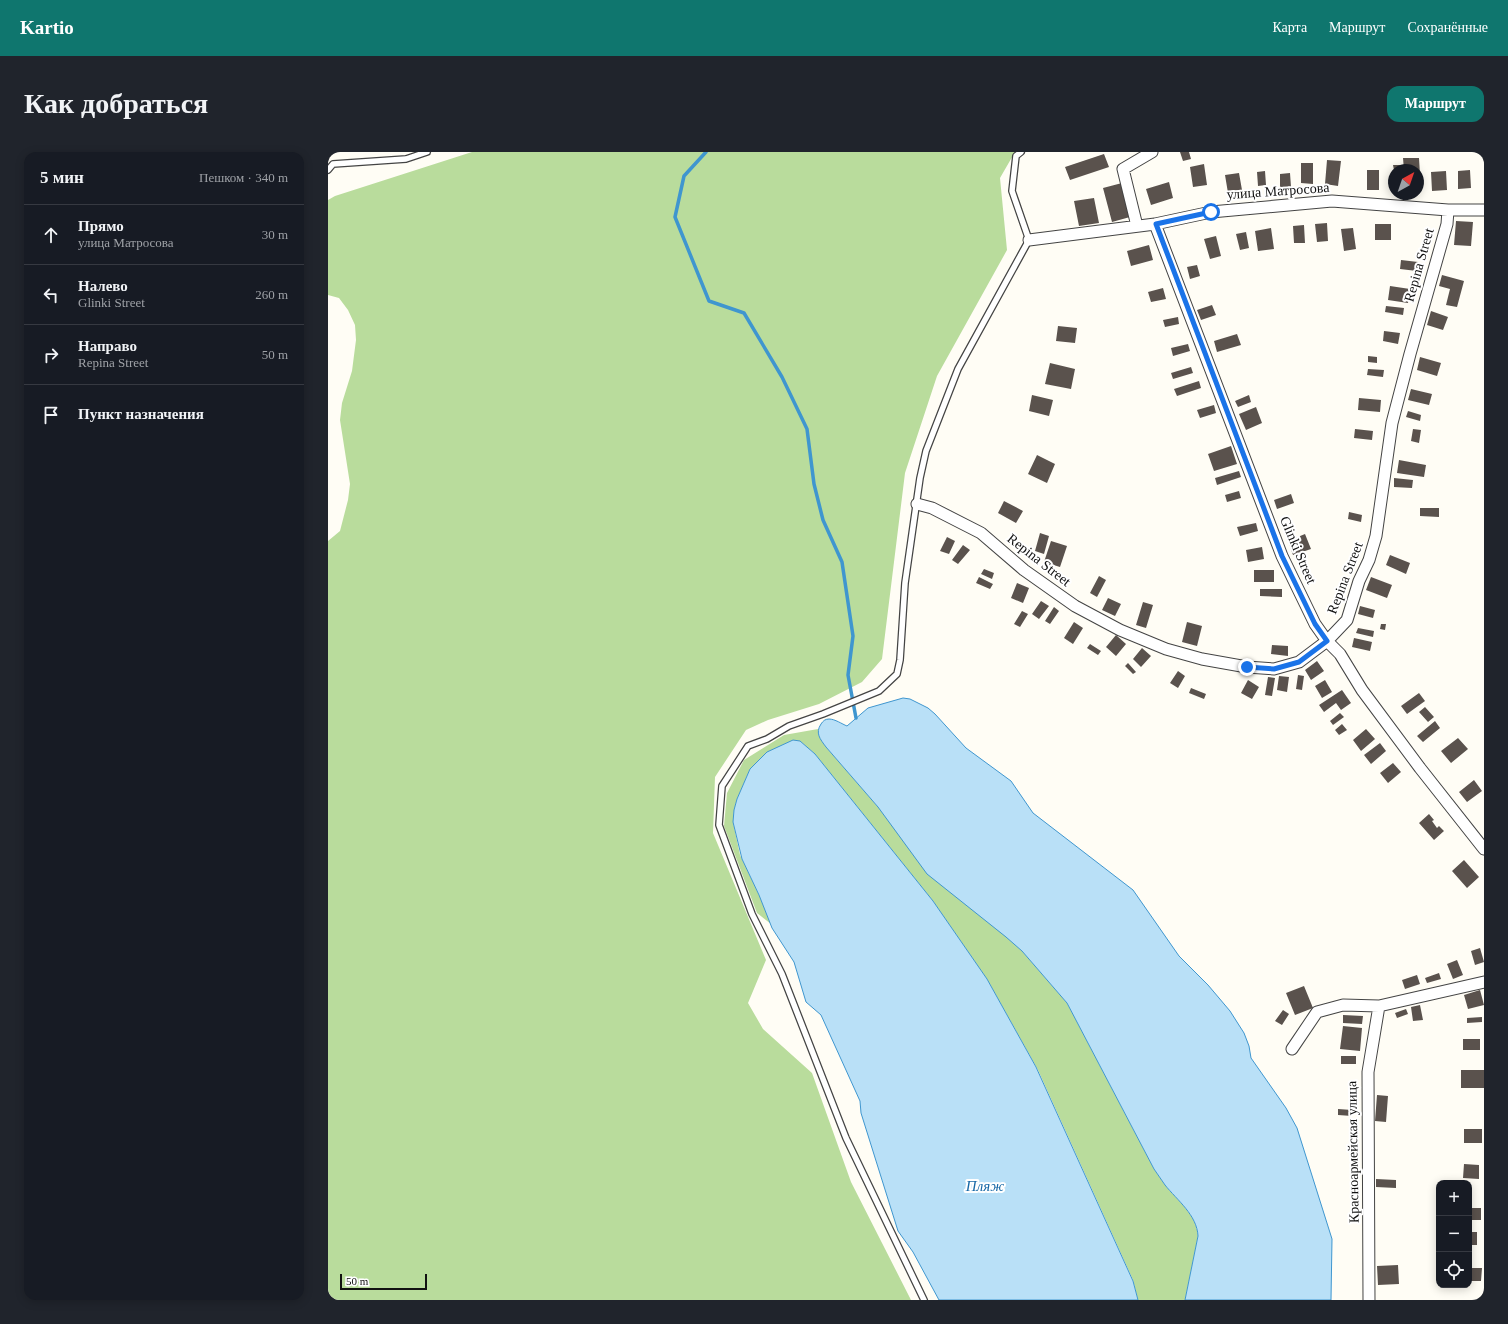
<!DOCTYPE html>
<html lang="ru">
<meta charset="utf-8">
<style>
:root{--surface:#171b24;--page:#20242c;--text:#f1f3f6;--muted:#9ea1a6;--line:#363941;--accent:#0f766e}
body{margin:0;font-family:"Times New Roman",serif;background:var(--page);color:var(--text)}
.controls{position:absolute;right:12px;bottom:12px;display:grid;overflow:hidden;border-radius:8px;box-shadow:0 2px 10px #0003}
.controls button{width:36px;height:36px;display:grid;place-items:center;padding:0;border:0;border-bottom:1px solid var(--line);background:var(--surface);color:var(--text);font:20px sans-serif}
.compass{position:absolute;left:1060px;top:12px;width:36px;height:36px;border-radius:50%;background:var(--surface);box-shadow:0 2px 10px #0003;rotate:40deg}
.scale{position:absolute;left:12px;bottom:10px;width:87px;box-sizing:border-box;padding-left:4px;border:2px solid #111;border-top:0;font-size:11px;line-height:14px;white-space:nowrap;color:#111;-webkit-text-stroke:3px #fff;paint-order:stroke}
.stop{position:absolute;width:12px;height:12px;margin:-9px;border:3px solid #1a73e8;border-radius:50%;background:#fff}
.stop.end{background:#1a73e8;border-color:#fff;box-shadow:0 1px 4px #0008}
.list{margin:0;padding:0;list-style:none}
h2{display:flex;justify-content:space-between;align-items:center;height:52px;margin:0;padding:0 16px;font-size:17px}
h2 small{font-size:13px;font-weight:400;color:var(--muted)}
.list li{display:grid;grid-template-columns:26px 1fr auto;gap:12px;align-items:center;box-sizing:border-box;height:60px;padding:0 16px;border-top:1px solid var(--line)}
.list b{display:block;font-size:15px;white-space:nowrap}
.list p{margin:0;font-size:13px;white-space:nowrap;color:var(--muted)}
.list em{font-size:13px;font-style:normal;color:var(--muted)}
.icon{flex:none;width:22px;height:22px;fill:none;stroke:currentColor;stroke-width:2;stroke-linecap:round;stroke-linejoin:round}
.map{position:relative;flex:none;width:1156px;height:1148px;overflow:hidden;border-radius:12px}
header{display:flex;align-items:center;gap:24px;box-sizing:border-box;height:56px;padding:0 20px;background:var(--accent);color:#fff}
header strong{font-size:19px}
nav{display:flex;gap:22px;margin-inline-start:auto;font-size:14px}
.intro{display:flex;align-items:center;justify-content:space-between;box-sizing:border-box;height:96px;padding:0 24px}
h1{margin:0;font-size:28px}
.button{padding:10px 18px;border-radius:12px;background:var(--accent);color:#fff;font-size:14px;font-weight:700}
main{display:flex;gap:24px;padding:0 24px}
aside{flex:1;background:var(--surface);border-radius:12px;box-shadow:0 2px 10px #0003}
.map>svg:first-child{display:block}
</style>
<header>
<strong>Kartio</strong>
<nav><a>Карта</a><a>Маршрут</a><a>Сохранённые</a></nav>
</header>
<div class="intro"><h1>Как добраться</h1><a class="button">Маршрут</a></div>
<main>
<aside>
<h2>5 мин<small>Пешком · 340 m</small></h2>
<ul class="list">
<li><svg class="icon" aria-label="ahead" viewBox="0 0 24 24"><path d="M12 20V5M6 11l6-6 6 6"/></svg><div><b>Прямо</b><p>улица Матросова</p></div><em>30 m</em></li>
<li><svg class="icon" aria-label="left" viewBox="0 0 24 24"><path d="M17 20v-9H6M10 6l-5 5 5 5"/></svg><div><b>Налево</b><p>Glinki Street</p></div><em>260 m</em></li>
<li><svg class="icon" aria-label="right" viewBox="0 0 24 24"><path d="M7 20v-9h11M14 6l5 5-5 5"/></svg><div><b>Направо</b><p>Repina Street</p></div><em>50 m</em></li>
<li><svg class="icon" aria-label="arrive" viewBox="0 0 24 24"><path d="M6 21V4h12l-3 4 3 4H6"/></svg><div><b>Пункт назначения</b></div></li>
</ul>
</aside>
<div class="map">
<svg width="1156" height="1148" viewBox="0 0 1156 1148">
<rect width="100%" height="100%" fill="#fffdf5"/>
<path fill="#b9dc9c" d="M144,0H687L672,26L679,98L609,224L577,321L554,507L534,530L491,552L440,568L418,578L387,625L385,681L438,808L420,851L435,877L484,921L523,1030L583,1148H0V389L12,379L20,348L22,332L12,268L14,251L24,219L28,188L27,173L20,158L11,146L0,143V48L7,44Z
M490,577L491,584L498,595L550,655L694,799L739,851L826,1017C830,1022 833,1028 837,1033C849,1048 869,1063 870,1084L857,1148H810L805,1128L710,918L659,827L605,749L487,602L472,589L422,617L409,647L406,658L405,670L412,703L431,743L443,772L429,761L396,674L399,641L416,608L456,583Z"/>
<path fill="#b9e0f7" stroke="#3f96cf" d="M575,546L582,547L600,556L607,562L638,596L683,629L705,661L805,738L851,804L880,833L902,859L916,881L921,894L923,906L958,956L969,976L1004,1087L1003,1148H857L870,1084C869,1063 849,1048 837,1033C833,1028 830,1022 826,1017L739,851L694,799L678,785L599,722L550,655L498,595C492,587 487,581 493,572C495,569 497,567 501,567C507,567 514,572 519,574L540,556Z
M465,588L472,589L487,602L605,749L659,827L708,915L805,1129L810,1148H611L585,1100L570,1079L533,961L532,949L493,863L478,850L466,810L444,776L431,743L414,707L405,670L406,658L409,647L422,617L439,600Z"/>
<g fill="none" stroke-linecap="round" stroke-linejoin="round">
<path stroke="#3f96cf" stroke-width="3.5" d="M378,0L356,24L347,65L381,149L416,161L454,225L479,277L486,332L495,368L514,410L525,484L520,523L528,566"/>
</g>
<path fill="#5a524d" d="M852,0H861L863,7L855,9Z
M776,2L781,15L742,28L737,15Z
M1075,6H1091L1093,39H1090V18H1076Z
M999,8L1013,9L1010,34L997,32Z
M973,11H985V32L973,31Z
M876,12L879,33L865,35L862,15Z
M1065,13H1072V18H1066Z
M1039,18H1051V38H1039Z
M1142,18L1143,36L1130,37V19Z
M937,19L938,33L930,34L929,20Z
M1118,19L1119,38L1104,39L1103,20Z
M911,21L914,38L900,41L897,23Z
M962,21L963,35H952V22Z
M841,30L845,46L823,53L818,37Z
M794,31L802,65L784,70L775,36Z
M766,46L771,71L751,74L746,49Z
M1128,69L1145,70L1143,94L1126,93Z
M999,71L1000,89L989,90L987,72Z
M1047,72H1063V88H1047Z
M976,73L977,91H966L965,74Z
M943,76L946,97L930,99L927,79Z
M1025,76L1028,97L1016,99L1013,77Z
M918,80L921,96L912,98L908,82Z
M888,84L893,104L882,107L876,87Z
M821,93L825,108L803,114L799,99Z
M1073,108L1090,110L1089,119L1072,117Z
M869,113L872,124L862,127L859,115Z
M1114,123L1136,129L1129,155L1118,153L1122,137L1111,134Z
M1062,134L1082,137L1080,151L1060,148Z
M835,136L838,147L823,150L820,140Z
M884,153L888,163L873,168L869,158Z
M1058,154L1076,156L1075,163L1057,160Z
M1103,159L1120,165L1115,178L1099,173Z
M850,165L851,172L837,175L835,168Z
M730,174L749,176L747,191L728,189Z
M1056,179L1072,181L1070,192L1055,189Z
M909,182L913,193L889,200L886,189Z
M860,192L862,199L845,204L843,196Z
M1040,204L1049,205V211L1040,210Z
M1092,205L1113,211L1109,224L1089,218Z
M722,211L747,217L743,237L717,232Z
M863,215L865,221L845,227L843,221Z
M1040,217L1056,218L1055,225L1039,223Z
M871,229L873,236L849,244L846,237Z
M1083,237L1104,242L1101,253L1080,248Z
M704,243L725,248L721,264L701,259Z
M921,243L923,250L910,255L907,249Z
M1031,246L1053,248L1052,260L1030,258Z
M886,253L888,261L872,266L869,258Z
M928,255L934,271L918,278L911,262Z
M1080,259L1093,263L1092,269L1078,265Z
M1027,277L1045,279L1044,288L1026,286Z
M1085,277L1093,278L1091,291L1083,289Z
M903,294L909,312L886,319L880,302Z
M709,303L727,312L719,331L700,322Z
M1071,308L1098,313L1096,325L1069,321Z
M911,319L913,325L889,333L887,326Z
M1066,326L1085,328L1084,336L1066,335Z
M911,339L913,346L899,350L897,343Z
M963,342L966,351L949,357L946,348Z
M676,349L695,359L688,371L670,361Z
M1092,356H1111V365L1092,364Z
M1021,360L1034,363L1033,370L1020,367Z
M928,371L930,379L912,384L909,375Z
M712,381L721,384L716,402L707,399Z
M977,382L983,397L965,403L960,389Z
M619,385L627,389L621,402L612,399Z
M723,389L739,394L732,415L716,410Z
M635,393L642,398L630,412L624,408Z
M934,395L936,407L920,410L918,398Z
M1062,403L1082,411L1078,422L1058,413Z
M656,417L666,421L664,427L653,422Z
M926,418H946V430H926Z
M771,424L778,428L769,445L762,441Z
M651,425L665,432L662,437L648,431Z
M1043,425L1064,433L1059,446L1038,438Z
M689,431L701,436L695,451L683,446Z
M932,437H954V445L932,444Z
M780,446L793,452L787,464L774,458Z
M713,449L721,454L711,467L704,462Z
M815,450L825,453L818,476L808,473Z
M1032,454L1047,458L1045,466L1030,462Z
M726,455L731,459L722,472L717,469Z
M694,459L700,462L692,475L686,472Z
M746,470L755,476L745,492L736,486Z
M859,470L874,474L869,494L854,490Z
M1053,472H1058L1057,478L1052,477Z
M1030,476L1046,479L1045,485L1028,481Z
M788,483L798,492L788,504L778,495Z
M1026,486L1044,490L1042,499L1024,495Z
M762,492L773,499L770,503L759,496Z
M944,493L960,494V504L943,502Z
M814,496L823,504L813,515L805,507Z
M989,509L996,519L983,528L977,518Z
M800,511L808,520L805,522L797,514Z
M850,519L857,524L850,536L842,531Z
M970,523L976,524L974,538L968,537Z
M951,524L961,525L959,540L949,538Z
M940,525L947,526L944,544L937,543Z
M920,528L931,535L924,547L913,541Z
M997,528L1004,540L994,546L987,534Z
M863,536L878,542L876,547L861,541Z
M1014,538L1023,551L1013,558L1008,551L996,560L991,553Z
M1091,541L1097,549L1079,562L1073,554Z
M1097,555L1106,565L1100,570L1091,560Z
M1012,561L1016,565L1005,573L1002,569Z
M1107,569L1112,576L1095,590L1089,584Z
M1014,572L1019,578L1011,583L1007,578Z
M1038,577L1047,587L1033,599L1025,588Z
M1130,586L1140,597L1123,611L1113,599Z
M1052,591L1058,599L1043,612L1036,603Z
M1065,611L1073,620L1060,631L1052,621Z
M1146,628L1154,639L1139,650L1131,640Z
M1101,662L1106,668L1104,669L1109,676L1111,674L1116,679L1106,688L1091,671Z
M1136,708L1151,725L1139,736L1124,719Z
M1152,796L1156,810L1147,813L1143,799Z
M1129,808L1135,823L1125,827L1119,812Z
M1111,821L1113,827L1099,831L1097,826Z
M1089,823L1092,832L1077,837L1074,828Z
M976,834L985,856L967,863L958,841Z
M1152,838L1156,853L1140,857L1136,843Z
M1092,853L1095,868L1085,869L1083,855Z
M1078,857L1080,862L1069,866L1067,861Z
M955,858L961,862L954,873L947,869Z
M1015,863L1035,864L1034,872L1015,871Z
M1154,865V870L1139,871V866Z
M1015,874L1034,876L1032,899L1012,897Z
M1135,887H1152V898H1135Z
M1013,904H1028V912H1013Z
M1133,918H1156V936H1133Z
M1049,943L1060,944L1058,970L1047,969Z
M1010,957L1024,958V964L1010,963Z
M1136,977H1154V991H1136Z
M1136,1012L1151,1013V1027L1135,1026Z
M1048,1027L1068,1028V1036L1048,1035Z
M1141,1056H1153V1068H1141Z
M1141,1080H1149V1093H1141Z
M1070,1113L1071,1132L1050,1133L1049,1114Z
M1141,1116H1154L1153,1129H1141Z"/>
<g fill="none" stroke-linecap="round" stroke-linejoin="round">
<g stroke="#444" stroke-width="8">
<path id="service" d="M0,18L5,12L78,7L99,0
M596,1148L518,986L454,822L424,762L391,673L394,634L420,594L439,587L461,574L495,562L551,539L569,522L572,508L577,431L592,326L598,299L630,217L701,88L684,39L688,4L693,0"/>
</g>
<g stroke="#444" stroke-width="13">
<path id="minor" d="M827,72L954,404L987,472L999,489L1012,502L1034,538L1092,616L1156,697
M809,74L795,17L824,0
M701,88L827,72L883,60L1004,49L1120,58H1156
M589,352L604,356L653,381L696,418L747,454L792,478L838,497L874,507L919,515L946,517L971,510L999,489L1019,468L1031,429L1041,408L1048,384L1064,271L1082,202L1119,72L1120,58
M964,897L989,860L1015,853L1051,854L1156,830
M1041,1148L1040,920L1051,854"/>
</g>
<use href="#service" stroke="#fff" stroke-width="5.5"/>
<use href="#minor" stroke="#fff" stroke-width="11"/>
</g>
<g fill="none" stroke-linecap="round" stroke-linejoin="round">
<path stroke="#1a73e8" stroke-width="5" d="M883,60L828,72L954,404L987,472L999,489L971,510L946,517L919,515"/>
</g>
<g text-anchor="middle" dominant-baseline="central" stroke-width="4" stroke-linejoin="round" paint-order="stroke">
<g font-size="14" fill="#111" stroke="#fff">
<text transform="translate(950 39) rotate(-4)">улица Матросова</text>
<text transform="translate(1091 113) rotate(-74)">Repina Street</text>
<text transform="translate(970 398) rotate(67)">Glinki Street</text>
<text transform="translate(711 408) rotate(38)">Repina Street</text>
<text transform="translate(1017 426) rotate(-69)">Repina Street</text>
<text transform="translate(1025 1000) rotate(-91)">Красноармейская улица</text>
</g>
<g font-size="15" font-style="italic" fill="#1768a6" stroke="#fff">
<text x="657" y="1034">Пляж</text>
</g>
</g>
</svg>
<div class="controls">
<button>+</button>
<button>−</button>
<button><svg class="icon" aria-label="locate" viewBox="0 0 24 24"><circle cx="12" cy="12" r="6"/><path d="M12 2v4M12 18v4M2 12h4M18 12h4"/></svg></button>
</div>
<svg class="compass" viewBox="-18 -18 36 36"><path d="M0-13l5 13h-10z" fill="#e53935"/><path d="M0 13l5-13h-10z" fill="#9ea1a6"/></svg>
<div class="scale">50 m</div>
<div class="stop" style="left:883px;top:60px"></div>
<div class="stop end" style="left:919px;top:515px"></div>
</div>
</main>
